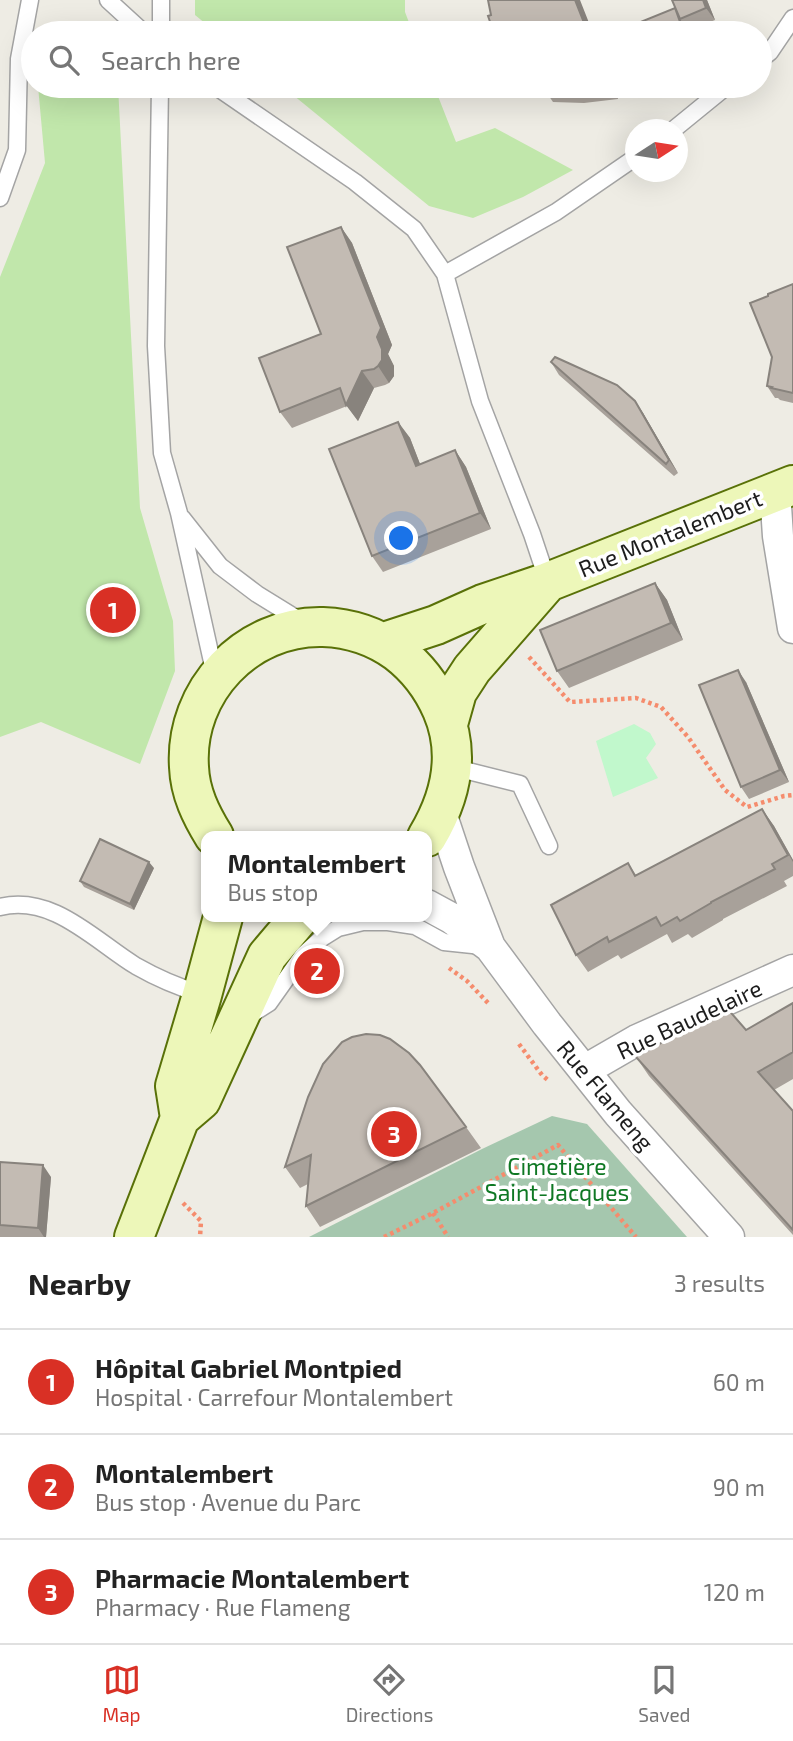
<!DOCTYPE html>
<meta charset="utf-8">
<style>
:root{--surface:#fff;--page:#f2f2f2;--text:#222;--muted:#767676;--line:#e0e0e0;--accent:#d93025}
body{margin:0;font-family:"Exo 2",sans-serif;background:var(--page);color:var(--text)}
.compass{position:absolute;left:625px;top:119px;width:63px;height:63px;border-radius:50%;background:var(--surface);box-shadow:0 7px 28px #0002;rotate:78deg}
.you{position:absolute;left:402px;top:539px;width:24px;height:24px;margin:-18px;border:5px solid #fff;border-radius:50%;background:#1a73e8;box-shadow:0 0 0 10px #1a73e833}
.badge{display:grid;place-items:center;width:46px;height:46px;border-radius:50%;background:var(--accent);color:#fff;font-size:23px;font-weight:700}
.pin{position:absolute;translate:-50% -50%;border:4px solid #fff;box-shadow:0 2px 7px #0006}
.popup{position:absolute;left:201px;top:831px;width:231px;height:91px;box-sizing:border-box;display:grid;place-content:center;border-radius:14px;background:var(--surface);filter:drop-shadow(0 2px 5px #0005);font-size:23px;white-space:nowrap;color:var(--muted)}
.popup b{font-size:26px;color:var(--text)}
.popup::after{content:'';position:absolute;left:50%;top:100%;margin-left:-14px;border:14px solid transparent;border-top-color:var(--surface)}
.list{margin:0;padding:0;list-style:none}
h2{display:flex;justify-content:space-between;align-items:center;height:91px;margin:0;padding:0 28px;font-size:30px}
h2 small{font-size:23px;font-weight:400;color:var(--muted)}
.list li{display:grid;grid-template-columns:46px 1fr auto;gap:21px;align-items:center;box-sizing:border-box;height:105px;padding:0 28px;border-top:2px solid var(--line)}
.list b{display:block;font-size:26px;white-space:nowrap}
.list p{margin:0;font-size:23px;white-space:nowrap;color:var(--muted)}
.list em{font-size:23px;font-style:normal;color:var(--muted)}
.icon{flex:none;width:38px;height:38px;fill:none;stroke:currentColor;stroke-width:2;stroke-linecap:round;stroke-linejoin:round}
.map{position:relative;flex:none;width:793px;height:1237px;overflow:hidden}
.search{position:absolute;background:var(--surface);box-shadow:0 7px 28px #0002;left:21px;right:21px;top:21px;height:77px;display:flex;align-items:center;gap:18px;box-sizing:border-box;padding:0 24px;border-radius:38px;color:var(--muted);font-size:26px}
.sheet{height:406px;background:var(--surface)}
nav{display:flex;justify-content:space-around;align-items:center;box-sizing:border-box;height:98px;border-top:2px solid var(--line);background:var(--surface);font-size:19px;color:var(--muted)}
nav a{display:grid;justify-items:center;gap:4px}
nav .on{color:var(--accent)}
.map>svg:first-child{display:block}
</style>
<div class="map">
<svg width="793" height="1237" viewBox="0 0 793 1237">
<rect width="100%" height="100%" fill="#eeece4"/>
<path fill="#c1e7ab" d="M195,0H405V12L413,33H217L195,15Z
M38,86H118L140,508L173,621L175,671L140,764L41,722L0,737V277L45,163Z
M282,86H434L456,142L495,128L573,170L523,197L473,218L429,206Z"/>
<path fill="#a5c7ae" d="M552,1116L587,1124L687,1237H309L482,1149Z"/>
<path fill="#c1f8cc" d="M634,724L650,733L656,744L646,758L658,778L613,797L596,741Z"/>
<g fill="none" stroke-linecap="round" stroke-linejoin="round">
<g stroke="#a4a4a4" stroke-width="19">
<path id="lane" d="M108,0L144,33
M161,33V0
M760,60L770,52L793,18
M160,86L156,346L162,453L179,513L215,675
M215,86L355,182L414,229L445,274L480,401L532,534L548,582
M673,130L727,86
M0,198L17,150L19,59L30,0
M445,274L556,212L636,157
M182,518L220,566L257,594L304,623
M452,767L520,784L549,846
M0,907C53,894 95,941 136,966C157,978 178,987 201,994
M247,1017L269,1003L303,955L322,938L338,928L363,922H388L415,926L444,942L482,946"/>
</g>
<g stroke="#a4a4a4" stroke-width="33">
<path id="street" d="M775,491L778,536L793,628
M441,813L459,867L490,947L547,1024L618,1113L729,1237
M427,905L451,918L490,947
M585,1070L637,1040L793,970"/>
</g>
<g stroke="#597108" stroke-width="42">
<path id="secondary" d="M384,642L436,625L483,604L548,582L793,485
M448,724L457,692L472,669L548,582
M214,836C201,815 190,793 189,767C184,691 247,625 323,627C350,628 375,636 397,652C418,668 432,687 442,710C461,754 451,797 427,837
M180,1118L201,1100L267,956L300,917
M134,1237L180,1118L175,1086L202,995L223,917"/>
</g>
<path stroke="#f58c6d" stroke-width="4.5" stroke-dasharray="3.5 3.5" stroke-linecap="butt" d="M529,657L570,702L636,698L661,707L688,737L725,790L747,807L784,796L793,795
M449,968L467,981L489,1004
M519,1044L542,1075L549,1081
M183,1203L201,1221L200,1237
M433,1213L448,1237
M384,1237L433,1213L558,1145L636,1237"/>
<use href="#lane" stroke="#fff" stroke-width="16"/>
<use href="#street" stroke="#fff" stroke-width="30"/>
<use href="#secondary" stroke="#edf7b9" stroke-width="38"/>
</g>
<path fill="#a8a19a" d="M707,0L715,20L688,31L686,28L642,33Z
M542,86H613L618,99L584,103L553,102Z
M341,227L352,243L392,345L388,354L394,366V376L389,383L385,385L374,388L358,421L347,406L292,428L280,412L321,334Z
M793,284V403L780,400L778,398H775L767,386L772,357L768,296Z
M551,362L635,401L643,413L678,473L674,476L559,375Z
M398,422L410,438L420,464L455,450L466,467L491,529L383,572L372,556Z
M655,583L667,600L683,640L569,688L557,671Z
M746,682L789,782L749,799L741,787Z
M762,809L774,826L793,860V876L784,881L787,886L723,919V920L692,938L688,934L672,943L667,934L621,959L618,955L588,972L576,955L628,863L636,875Z
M154,868L134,910L84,887L80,881Z
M793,1003V1079L774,1090L793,1111V1235L649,1076L636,1057L746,1030Z
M308,1097L466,1127L481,1148L320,1227L306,1206L308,1184L300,1188L285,1167Z
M0,1162L51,1177L46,1237H0Z"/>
<path fill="#88837d" d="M575,0H580L593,33H588Z
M703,0H707L715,20L706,8Z
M675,8L680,19L686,28L688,33H684Z
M608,86H613L618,99Z
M341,227L352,243L392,345L388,354L394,366V376L389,383L378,366Z
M362,371L374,388L358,421L346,405Z
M635,401L643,413L678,473L669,460Z
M398,422L410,438L427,482L416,466Z
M455,450L466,467L491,529L480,513Z
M655,583L667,600L683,640L671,623Z
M738,670L746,682L789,782L780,770Z
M762,809L774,826L793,860V862Z
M149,862L154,868L134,910L130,904Z
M43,1165L51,1177L46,1237H44L38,1228Z"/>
<path fill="#c3bbb3" stroke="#88837d" stroke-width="2" d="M488,0H575L588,33H494L488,16L491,15Z
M672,0H703L706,8L680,19Z
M675,8L684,33H642L638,23Z
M542,86H581L572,87Z
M341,227L381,328L377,337L382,349V360L378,366L374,369L362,371L346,405L340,388L280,412L259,358L321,334L287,247Z
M793,284V393L771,388L772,387L767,386L772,357L750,303L768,296V294Z
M555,357L617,385L635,401L669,460L666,464L551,362Z
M398,422L416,466L455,450L480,513L372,556L329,449Z
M655,583L671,623L557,671L540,630Z
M738,670L780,770L741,787L699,685Z
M762,809L788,855L772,864L775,869L711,902V903L680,921L677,917L661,926L656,917L609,942L607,937L576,955L551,905L628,863L635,876Z
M100,839L149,862L130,904L80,881Z
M793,1003V1052L758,1072L793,1111V1230L636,1057L726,1007L746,1030Z
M366,1034L380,1035L390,1039L409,1053L420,1065L466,1127L306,1206L311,1155L285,1167L308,1097L323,1064L342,1042L352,1037Z
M0,1162L43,1165L38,1228L0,1225Z"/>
<g text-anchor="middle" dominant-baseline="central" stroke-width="7" stroke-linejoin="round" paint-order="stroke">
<g font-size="23" fill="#1d1d1d" stroke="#fff">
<text transform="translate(670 533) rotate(-22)">Rue Montalembert</text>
<text transform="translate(689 1019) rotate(-25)">Rue Baudelaire</text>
<text transform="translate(606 1095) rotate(50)">Rue Flameng</text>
</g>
<g font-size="23" fill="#0f7824" stroke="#fff">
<text x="557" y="1166">Cimetière<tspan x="557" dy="26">Saint-Jacques</tspan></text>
</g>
</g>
</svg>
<svg class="compass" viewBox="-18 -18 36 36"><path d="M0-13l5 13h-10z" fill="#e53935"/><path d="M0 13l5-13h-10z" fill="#767676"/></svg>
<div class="you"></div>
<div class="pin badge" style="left:113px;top:610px">1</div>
<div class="pin badge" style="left:317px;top:971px">2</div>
<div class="popup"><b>Montalembert</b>Bus stop</div>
<div class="pin badge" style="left:394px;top:1134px">3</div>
<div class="search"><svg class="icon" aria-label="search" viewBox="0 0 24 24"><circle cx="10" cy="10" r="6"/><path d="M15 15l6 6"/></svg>Search here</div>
</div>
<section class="sheet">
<h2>Nearby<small>3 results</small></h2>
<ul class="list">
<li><span class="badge">1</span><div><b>Hôpital Gabriel Montpied</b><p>Hospital · Carrefour Montalembert</p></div><em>60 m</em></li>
<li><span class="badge">2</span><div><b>Montalembert</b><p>Bus stop · Avenue du Parc</p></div><em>90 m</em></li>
<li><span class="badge">3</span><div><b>Pharmacie Montalembert</b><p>Pharmacy · Rue Flameng</p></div><em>120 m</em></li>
</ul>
</section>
<nav>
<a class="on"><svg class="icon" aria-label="map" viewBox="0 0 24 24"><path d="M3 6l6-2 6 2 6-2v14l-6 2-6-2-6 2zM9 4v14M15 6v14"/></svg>Map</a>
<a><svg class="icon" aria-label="directions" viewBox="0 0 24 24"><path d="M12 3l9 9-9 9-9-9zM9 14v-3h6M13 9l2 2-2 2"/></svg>Directions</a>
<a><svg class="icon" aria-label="saved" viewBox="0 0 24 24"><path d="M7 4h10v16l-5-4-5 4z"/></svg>Saved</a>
</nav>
